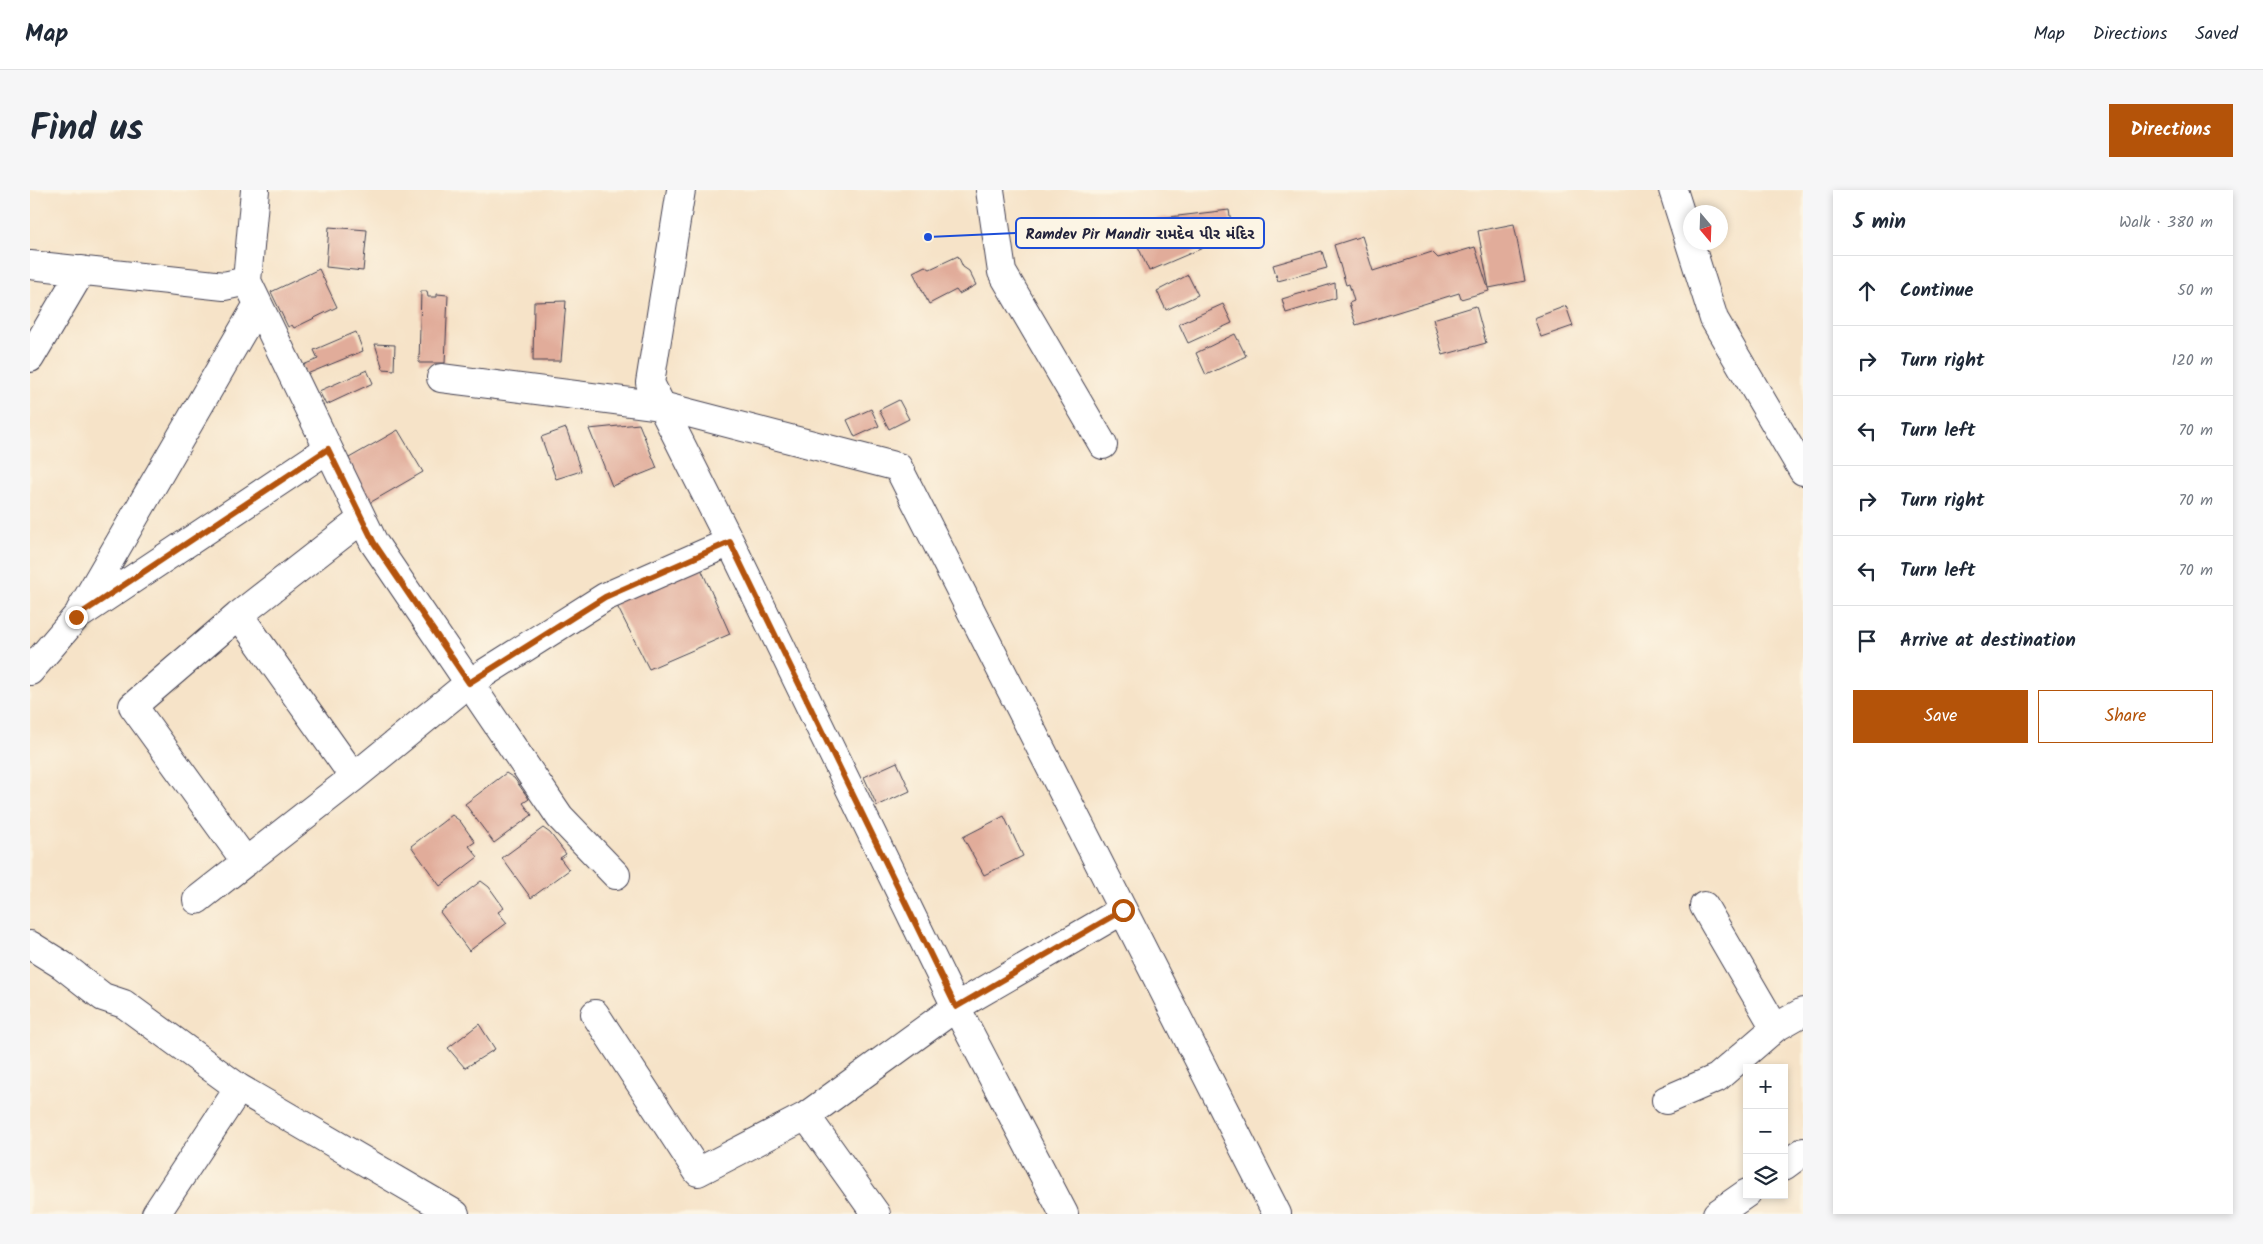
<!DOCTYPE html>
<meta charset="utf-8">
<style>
:root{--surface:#fff;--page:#f6f6f7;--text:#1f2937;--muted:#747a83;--line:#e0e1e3;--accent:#b45309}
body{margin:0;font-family:Kalam,"Noto Sans Gujarati",sans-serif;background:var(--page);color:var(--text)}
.controls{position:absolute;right:15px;bottom:15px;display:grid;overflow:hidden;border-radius:0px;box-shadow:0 2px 8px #0003}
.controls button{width:45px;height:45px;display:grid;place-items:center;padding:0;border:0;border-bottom:1px solid var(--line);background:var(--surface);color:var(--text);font:25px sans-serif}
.compass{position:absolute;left:1653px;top:15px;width:45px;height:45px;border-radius:50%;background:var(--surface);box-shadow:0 2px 8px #0003;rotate:161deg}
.stop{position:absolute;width:15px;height:15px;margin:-11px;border:4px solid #b45309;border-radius:50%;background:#fff}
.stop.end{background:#b45309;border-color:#fff;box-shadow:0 1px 5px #0008}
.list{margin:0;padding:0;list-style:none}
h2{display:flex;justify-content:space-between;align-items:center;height:65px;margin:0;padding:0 20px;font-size:21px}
h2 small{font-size:16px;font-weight:400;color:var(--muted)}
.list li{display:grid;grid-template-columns:32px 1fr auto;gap:15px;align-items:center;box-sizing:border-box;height:70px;padding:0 20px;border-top:1px solid var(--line)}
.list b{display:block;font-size:19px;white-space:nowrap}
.list em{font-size:16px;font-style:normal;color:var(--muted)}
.actions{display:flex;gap:10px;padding:15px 20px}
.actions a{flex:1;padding:11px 0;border:1px solid var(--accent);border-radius:0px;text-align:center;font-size:18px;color:var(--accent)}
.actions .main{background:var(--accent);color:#fff}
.icon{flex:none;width:28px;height:28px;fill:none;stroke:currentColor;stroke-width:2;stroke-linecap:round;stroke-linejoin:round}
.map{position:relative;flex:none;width:1773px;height:1024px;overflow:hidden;border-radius:0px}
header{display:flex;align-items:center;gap:30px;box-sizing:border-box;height:70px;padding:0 25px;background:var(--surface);border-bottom:1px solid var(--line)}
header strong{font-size:24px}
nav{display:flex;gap:28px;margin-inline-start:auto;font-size:18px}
.intro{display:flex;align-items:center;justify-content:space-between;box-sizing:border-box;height:120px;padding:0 30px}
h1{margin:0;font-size:35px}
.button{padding:12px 22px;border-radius:0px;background:var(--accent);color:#fff;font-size:18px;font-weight:700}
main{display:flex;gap:30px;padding:0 30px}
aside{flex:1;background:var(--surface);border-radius:0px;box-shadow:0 2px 8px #0003}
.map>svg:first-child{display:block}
</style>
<header>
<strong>Map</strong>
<nav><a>Map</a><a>Directions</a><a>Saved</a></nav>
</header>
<div class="intro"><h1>Find us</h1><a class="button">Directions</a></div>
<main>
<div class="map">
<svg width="1773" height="1024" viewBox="0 0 1773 1024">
<rect width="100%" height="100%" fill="#fcf5e5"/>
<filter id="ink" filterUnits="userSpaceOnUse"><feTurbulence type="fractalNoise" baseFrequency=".02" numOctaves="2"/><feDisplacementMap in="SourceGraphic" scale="10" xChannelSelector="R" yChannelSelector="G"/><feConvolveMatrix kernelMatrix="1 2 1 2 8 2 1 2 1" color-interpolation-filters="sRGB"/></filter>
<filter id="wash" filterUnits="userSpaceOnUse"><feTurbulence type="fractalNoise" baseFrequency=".0096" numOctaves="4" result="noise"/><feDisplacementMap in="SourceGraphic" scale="20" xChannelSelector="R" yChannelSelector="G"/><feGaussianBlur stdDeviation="1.12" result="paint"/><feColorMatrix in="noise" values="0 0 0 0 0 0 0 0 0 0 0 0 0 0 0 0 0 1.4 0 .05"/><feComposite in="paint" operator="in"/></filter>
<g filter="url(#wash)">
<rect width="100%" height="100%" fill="#f6e3c8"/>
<g id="blocks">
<path fill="#e1ac9a" d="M1199,20L1203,45L1119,81L1097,32Z
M1484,34L1495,91L1459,98L1448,41Z
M299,37L337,40L333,81L296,77Z
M1332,46L1343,81L1402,62L1408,68L1445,57L1459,101L1431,109L1429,103L1326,135L1319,113L1324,111L1319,94L1316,95L1304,55Z
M1292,61L1297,78L1248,91L1243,75Z
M928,66L933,77L939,81L946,95L929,104L926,100L899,114L883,82L895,76L900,79Z
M289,79L307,117L264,138L262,135L258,137L241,102Z
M1158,85L1168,105L1136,120L1127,101Z
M1305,93L1306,108L1256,123L1252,109Z
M391,101H397L398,107H407V104L418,105L415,173H389Z
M536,111L531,171H503L504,112Z
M1193,114L1202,133L1158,153L1149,134Z
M1446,116L1456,153L1413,165L1403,129Z
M1536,116L1543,136L1511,147L1504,128Z
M326,142L333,161L277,184L273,175L288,169L284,160Z
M1205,144L1216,166L1176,185L1166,163Z
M345,154L365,155L364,180L353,179Z
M337,180L343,193L296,215L289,201Z
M869,210L879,229L859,239L849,220Z
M841,219L849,236L825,247L817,230Z
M609,234L627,278L582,296L559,239Z
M536,238L551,281L526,289L511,247Z
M368,240L393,282L336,315L312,272Z
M668,372L700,444L619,479L584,410Z
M867,572L880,601L847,616L834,587Z
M476,583L484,588L499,609L493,613L502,625L464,653L435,614Z
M422,625L430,631L445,652L439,656L448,667L410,696L381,656Z
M974,626L993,666L954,685L933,647Z
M513,638L520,643L536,664L530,668L539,680L501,708L472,668Z
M451,691L459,697L474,718L468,722L477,733L439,761L410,722Z
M449,834L465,859L435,878L418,858Z"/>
</g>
</g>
<g filter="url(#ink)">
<use href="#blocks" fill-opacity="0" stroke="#423f50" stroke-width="1"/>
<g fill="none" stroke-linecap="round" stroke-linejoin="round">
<g stroke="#423f50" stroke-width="30">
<path id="minor" d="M651,0L620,193L700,352L926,817L1034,1024
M960,0L972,82L1073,255
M1643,0L1684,129L1773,281
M0,75L194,96L217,91L225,0
M217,91L344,353L530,627L586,685
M0,168L52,80
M411,188L632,216L868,277L1247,1024
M50,421L228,114
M209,425L324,587L439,493L575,407L700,352
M0,481L46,427L298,259
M216,672L103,516L209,425L332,329
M167,710L324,587
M1674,716L1745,838L1773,822
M0,755L32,775L73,807L94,814L209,898L425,1024
M565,824L668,982L776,926L926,817L1093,720
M1636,910L1687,888L1745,838
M776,926L846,1024
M1754,976L1773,962
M126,1024L209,898
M1687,1024L1717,1003"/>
</g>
<use href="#minor" stroke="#fff" stroke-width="28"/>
</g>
</g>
<g fill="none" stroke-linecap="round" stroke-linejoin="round" filter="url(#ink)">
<path stroke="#b45309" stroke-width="6" d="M46,427L298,259L344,353L439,493L575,407L700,352L926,817L1093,720"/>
</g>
<path fill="none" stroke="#1d4ed8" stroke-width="2" d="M898 47L986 43"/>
<circle fill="#1d4ed8" stroke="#fcf5e5" stroke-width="2" cx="898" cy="47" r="5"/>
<rect fill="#fcf5e5" stroke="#1d4ed8" stroke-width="2" x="986" y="28" width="248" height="30" rx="5"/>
<g font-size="15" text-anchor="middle" font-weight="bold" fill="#22223b">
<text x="1110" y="49">Ramdev Pir Mandir રામદેવ પીર મંદિર</text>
</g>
</svg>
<div class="controls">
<button>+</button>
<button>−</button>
<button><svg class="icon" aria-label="layers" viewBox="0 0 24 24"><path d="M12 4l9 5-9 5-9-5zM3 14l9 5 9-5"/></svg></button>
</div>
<svg class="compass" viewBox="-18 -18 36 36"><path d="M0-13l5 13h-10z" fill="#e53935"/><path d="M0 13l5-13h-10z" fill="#747a83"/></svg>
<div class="stop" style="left:1093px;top:720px"></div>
<div class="stop end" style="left:46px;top:427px"></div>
</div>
<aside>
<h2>5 min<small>Walk · 380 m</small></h2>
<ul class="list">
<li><svg class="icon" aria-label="ahead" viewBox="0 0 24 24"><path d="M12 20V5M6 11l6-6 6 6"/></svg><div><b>Continue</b></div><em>50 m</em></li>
<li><svg class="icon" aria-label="right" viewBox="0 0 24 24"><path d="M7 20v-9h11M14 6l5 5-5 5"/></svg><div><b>Turn right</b></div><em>120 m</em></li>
<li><svg class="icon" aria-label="left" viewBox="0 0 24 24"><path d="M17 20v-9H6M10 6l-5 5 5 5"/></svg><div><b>Turn left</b></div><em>70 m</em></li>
<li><svg class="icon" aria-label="right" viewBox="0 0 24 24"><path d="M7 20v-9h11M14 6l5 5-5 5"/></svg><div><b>Turn right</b></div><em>70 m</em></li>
<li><svg class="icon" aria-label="left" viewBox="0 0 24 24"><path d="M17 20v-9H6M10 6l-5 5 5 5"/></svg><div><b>Turn left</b></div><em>70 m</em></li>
<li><svg class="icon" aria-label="arrive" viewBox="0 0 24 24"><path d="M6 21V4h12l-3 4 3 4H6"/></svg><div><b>Arrive at destination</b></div></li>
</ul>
<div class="actions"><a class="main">Save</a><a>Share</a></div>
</aside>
</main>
